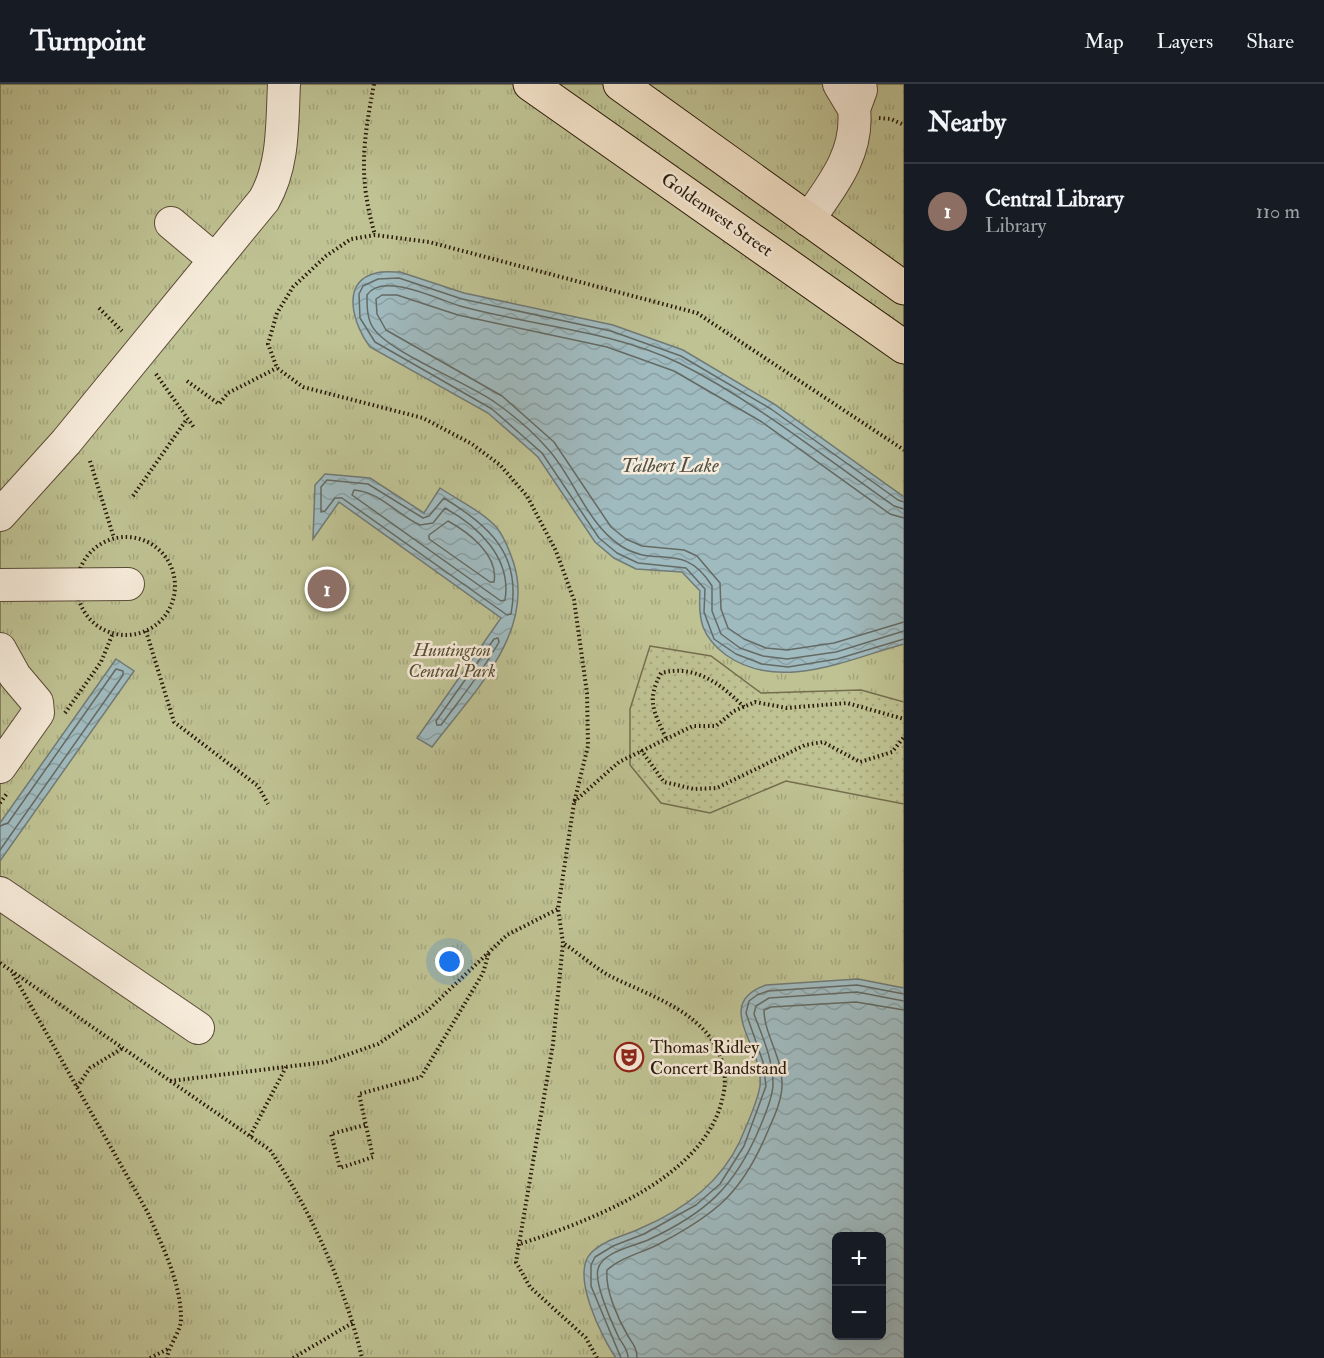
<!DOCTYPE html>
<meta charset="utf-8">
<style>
:root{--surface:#171b24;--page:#242831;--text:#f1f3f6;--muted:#9ea1a6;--line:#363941;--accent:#ea580c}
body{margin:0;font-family:"IM FELL Double Pica",serif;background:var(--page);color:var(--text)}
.controls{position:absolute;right:18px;bottom:18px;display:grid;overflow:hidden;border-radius:9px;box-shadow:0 6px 24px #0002}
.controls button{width:54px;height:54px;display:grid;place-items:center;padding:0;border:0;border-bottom:2px solid var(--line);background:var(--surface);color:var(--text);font:30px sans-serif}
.you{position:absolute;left:450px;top:878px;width:21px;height:21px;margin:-15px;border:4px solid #fff;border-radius:50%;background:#1a73e8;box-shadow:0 0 0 9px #1a73e833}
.badge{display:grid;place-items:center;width:39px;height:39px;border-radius:50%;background:var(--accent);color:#fff;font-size:20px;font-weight:700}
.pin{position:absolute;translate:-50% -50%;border:3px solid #fff;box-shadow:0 2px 6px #0006}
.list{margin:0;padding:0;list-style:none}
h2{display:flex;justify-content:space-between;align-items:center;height:78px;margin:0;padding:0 24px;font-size:26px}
h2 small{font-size:20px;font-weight:400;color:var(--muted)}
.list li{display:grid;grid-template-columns:39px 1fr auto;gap:18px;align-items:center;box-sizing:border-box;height:96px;padding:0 24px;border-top:2px solid var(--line)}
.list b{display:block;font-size:22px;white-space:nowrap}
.list p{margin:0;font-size:20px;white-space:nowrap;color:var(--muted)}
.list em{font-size:20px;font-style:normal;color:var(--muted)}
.map{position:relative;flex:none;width:904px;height:1274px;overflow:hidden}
header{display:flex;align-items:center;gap:36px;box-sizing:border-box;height:84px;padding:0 30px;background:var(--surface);border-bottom:2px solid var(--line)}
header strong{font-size:28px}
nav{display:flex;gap:33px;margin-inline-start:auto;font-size:21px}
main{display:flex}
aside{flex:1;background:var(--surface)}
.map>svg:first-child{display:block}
</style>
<header>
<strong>Turnpoint</strong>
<nav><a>Map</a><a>Layers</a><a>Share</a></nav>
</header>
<main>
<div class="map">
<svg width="904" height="1274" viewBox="0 0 904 1274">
<defs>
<pattern id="park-tufts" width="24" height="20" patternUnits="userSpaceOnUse" patternTransform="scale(1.5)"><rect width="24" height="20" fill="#bfc293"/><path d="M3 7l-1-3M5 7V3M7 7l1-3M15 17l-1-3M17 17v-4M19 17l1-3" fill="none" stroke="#a4a67d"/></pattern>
<pattern id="garden-dots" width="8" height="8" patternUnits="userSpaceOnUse" patternTransform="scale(1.5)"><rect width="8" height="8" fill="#bfc293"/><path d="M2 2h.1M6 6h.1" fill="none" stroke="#a4a67d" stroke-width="1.8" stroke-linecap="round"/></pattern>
<pattern id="water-waves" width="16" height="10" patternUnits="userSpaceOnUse" patternTransform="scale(1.5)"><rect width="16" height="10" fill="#a0bbc0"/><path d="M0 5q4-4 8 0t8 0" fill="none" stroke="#8aa0a4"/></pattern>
</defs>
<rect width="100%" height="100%" fill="#f3e2c8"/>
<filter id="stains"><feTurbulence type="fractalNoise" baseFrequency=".00333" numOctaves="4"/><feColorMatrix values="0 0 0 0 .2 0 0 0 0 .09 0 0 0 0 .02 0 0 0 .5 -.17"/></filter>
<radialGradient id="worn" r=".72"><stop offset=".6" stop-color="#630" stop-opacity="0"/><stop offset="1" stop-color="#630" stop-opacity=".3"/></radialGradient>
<path fill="url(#park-tufts)" stroke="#746e4e" stroke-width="1.5" fill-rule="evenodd" d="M0,0H904V1274H0ZM836,1152H882V1252H836Z"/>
<path fill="url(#garden-dots)" stroke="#746e4e" stroke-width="1.5" d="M650,562L711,572L761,609L861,606L904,618V720L786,697L710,729L661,719L630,681V625Z"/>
<path fill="url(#water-waves)" stroke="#707a76" stroke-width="1.5" fill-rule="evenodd" d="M400,188L464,209L613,241L683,266L774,320L904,413V560C848,575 780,609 726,571C702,553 698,537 700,507L682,488L636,485L614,474L595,458L538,373L488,329L370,263C354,242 339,198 376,189C383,187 393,188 400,188Z
M325,390L370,394L424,429L440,404C458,416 483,428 497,444C505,454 509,466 513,477C537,548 471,611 432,663L417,654L501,534L339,418L313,455L315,401Z
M116,575L134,587L0,777V739Z
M858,895L904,904V1274H616C602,1254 570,1190 591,1169C603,1156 624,1152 639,1145C682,1127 720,1100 740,1057C747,1040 757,1020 760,1002C765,964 711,920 766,901ZM836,1152H882V1252H836Z"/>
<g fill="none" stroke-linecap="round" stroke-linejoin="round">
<path stroke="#646a64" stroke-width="1.5" d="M327,396L368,400L423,434L429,432L444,414C490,443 522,470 511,530L507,531L342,414H335L325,427L321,428V403Z
M354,406C381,408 397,431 420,441L433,439L445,424C478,442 512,474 505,516L501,517L352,411Z
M904,418L898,416L771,325L681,272L611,247L462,215L399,194L378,195L363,202L359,210L360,234L375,258L492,325L542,369L599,454L617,469L638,479L686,484L705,505L704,528L714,555L736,570L762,580L788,583L837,575L904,555
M904,425L894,422C824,373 756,318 679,279C611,246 532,242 460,222C439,216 382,187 367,211C367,222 367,233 372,242C385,267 469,299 496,319C513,331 533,348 547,364C574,393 586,439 621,462C656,485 684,456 712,502V527L721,550L740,564L763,572L787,575L836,568L904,547
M904,434L890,430L762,338L674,287L607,263L458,231L397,211H382L376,215L377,230L386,246L502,312L554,358L611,443L626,455L642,462L684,466L697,472L720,499L721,525L728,544L744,555L766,564L787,566L834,559L904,538
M448,437C468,448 499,471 494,498H490L429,455V451Z
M498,554L499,558C483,587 461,614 441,641H437L436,637L494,555Z
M0,742L8,739L116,585L123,587V591L0,766
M621,1274L591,1202V1181L595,1173L613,1162L644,1150L696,1121L720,1100L744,1062L766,1002L763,978L746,929L749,917L757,911L768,907L857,901L904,910
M628,1274C628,1265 623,1261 619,1254C612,1239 594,1200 598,1185C602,1168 634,1162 648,1156C706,1129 735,1103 760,1043C765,1031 773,1013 773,1000C773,975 762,952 754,930L756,922L769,914L857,908L904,917
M637,1274C637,1264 633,1260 628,1252C618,1235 605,1206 607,1186C621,1173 642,1169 659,1160C716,1130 742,1109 767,1049C773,1035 782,1017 782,1001C783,974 764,950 764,926L771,923L856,918L904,926"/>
<g stroke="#5b4b38" stroke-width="34">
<path id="minor" d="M839,0L854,25L861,6L860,0
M808,136C832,102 859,69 854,25
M171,139L215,176
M0,431L66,358L264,116C284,81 282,40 284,0
M0,501L128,500
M0,565L15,592L37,618L38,629L0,683
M0,809L198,944"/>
</g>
<g stroke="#281908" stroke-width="35">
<path id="major" d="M530,0L904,263
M620,0L904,204"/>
</g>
<path stroke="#281908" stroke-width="4" stroke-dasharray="1.5 3" stroke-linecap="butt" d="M374,0C363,59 358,92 375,151
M879,34L891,35L904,41
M99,224L122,247
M156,290L195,345
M187,297L219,320L228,309L277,284
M90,377L114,454
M133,412L187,335
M77 502a49 49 0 1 1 98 0a49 49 0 1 1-98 0Z
M146,547L174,638L258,702L268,720
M65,629L101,578L113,549
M666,654C654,628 646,617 661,589C695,580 721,600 744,623
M641,666L664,698L694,705L717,704L805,661L823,658L860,678L892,668L904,653
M574,718L619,678L693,642H716L734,627L755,618L787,624L847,619L904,635
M0,719L8,708
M0,879L270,1066C311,1127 345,1202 362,1274
M13,890L148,1129C162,1162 181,1198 181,1235C181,1247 169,1261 167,1274
M170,997L326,978L378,960L427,927L507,851L558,825
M77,1003L90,984L123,964
M365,1041L331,1050L340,1084L373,1073L359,1010L421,993L483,889L489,868
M250,1052L286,983
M517,1161C589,1137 706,1095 723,1012C729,988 720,963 703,945C678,919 639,907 608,891C593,882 578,869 563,859
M150,1274L168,1265
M293,1274L354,1238
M597,1274L586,1254L530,1203L516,1178L553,960L563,859L558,825L574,719L588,662L587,609L574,516L556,467L527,412L500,381L472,360L423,334L303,303L277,284L268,260L277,229L293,203L326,172L351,155L375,151L429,158L697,229L904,366"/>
<use href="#minor" stroke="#f7ecdb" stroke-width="32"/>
<use href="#major" stroke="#f3e2c8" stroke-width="33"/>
</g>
<defs>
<g id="theatre-ring" transform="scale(1.5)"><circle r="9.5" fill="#f7ecdb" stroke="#8f2418" stroke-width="1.5"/><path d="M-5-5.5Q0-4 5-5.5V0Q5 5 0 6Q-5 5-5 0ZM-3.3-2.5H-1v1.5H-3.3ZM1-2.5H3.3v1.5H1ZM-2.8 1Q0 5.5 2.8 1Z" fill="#8f2418"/></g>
</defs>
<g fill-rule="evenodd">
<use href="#theatre-ring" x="629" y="973"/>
</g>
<g text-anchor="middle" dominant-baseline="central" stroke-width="5" stroke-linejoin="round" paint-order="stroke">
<g font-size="18" fill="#281908" stroke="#f7ecdb">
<text transform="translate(717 131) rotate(35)">Goldenwest Street</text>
</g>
<g font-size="18" font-style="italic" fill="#554c32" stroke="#f7ecdb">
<text x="452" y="566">Huntington<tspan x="452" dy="21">Central Park</tspan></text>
</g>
<g font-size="18" fill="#281908" stroke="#f7ecdb" text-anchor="start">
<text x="650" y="963">Thomas Ridley<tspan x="650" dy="21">Concert Bandstand</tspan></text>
</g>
<g font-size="20" font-style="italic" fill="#525248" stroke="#f7ecdb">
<text x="670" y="381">Talbert Lake</text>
</g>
</g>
<rect width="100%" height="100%" filter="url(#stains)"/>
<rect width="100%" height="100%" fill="url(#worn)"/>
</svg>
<div class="controls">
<button>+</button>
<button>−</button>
</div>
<div class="you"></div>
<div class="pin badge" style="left:327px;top:505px;background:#8d6e63">1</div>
</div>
<aside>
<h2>Nearby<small></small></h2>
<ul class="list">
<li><span class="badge" style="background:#8d6e63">1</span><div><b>Central Library</b><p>Library</p></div><em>110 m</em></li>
</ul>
</aside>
</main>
